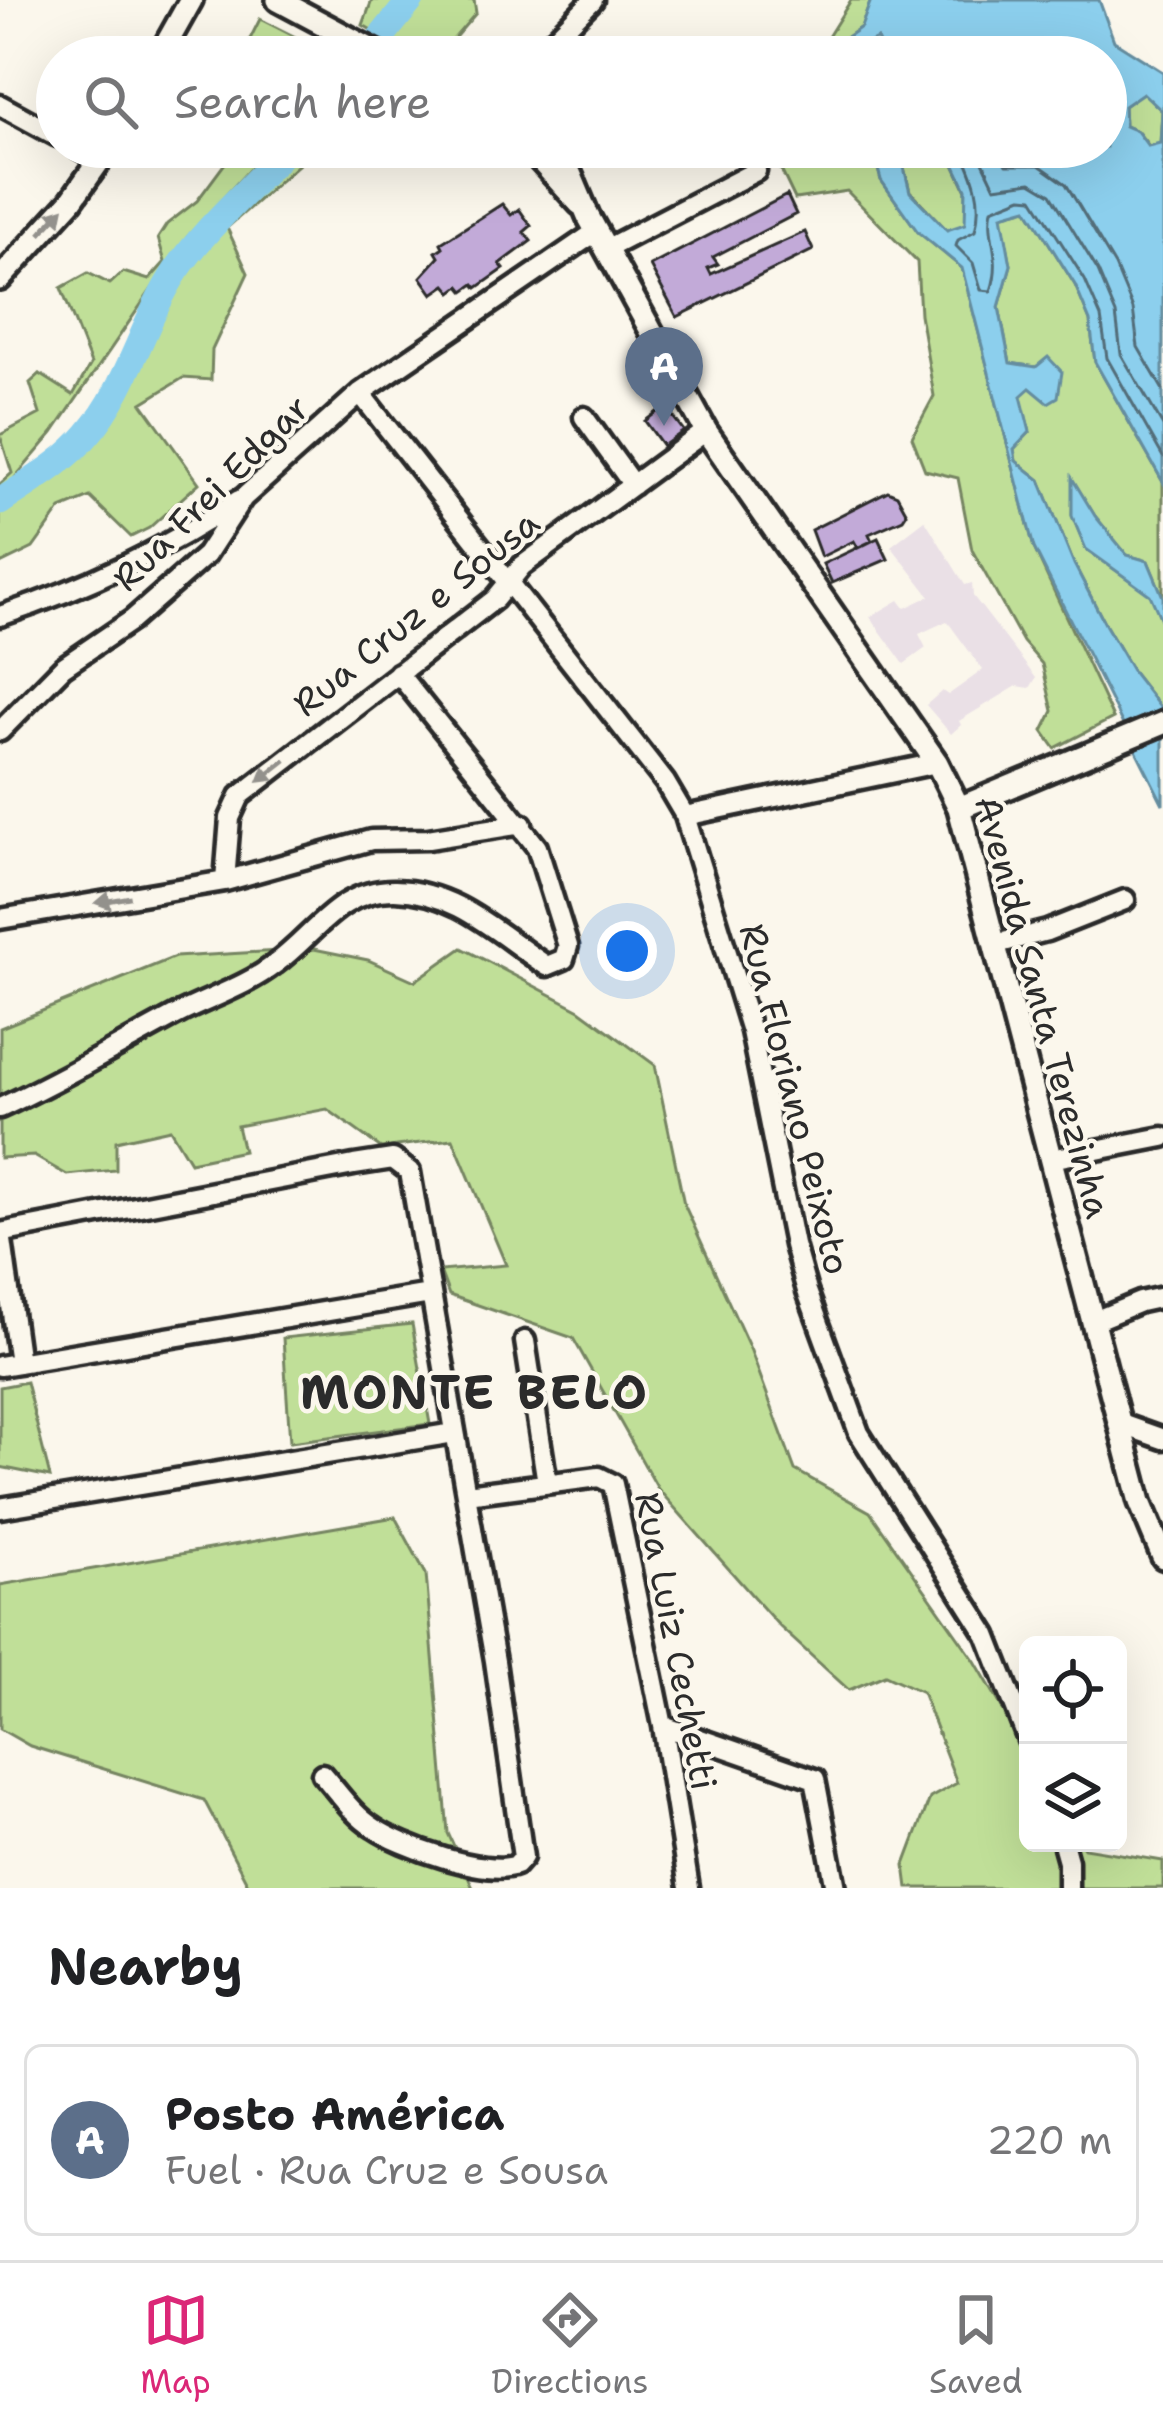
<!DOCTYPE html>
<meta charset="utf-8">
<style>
:root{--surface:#fff;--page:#f2f2f2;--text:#202124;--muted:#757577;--line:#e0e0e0;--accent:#db2777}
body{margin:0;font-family:"Shantell Sans",sans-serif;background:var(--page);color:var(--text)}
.controls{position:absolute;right:36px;bottom:36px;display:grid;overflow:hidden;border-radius:18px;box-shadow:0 12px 48px #0002}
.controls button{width:108px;height:108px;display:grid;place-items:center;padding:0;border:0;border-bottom:3px solid var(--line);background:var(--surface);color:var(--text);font:60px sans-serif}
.you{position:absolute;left:627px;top:951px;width:42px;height:42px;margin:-30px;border:9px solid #fff;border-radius:50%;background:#1a73e8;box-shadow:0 0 0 18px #1a73e833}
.badge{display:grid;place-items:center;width:78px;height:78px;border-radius:50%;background:var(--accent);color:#fff;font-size:39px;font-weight:700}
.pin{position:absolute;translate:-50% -99px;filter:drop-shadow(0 3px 6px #0008)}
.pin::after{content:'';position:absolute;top:63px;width:42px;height:36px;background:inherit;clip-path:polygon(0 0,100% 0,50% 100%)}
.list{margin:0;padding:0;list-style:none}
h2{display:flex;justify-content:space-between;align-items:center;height:156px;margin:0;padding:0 48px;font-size:51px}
h2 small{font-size:39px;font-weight:400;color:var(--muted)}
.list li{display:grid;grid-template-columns:78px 1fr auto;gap:36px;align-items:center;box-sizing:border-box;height:192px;margin:0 24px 24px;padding:0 24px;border:3px solid var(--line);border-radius:18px}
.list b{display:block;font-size:45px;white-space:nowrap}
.list p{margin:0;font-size:39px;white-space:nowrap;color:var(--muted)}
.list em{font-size:39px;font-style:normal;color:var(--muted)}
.icon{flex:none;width:66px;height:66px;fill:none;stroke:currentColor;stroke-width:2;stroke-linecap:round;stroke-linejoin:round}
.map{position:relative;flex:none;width:1163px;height:1888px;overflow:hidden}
.search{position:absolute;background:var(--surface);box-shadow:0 12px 48px #0002;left:36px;right:36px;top:36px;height:132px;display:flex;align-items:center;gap:30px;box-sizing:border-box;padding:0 42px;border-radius:66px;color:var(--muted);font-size:45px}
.sheet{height:372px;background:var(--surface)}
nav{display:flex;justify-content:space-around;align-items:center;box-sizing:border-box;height:168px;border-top:3px solid var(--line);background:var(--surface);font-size:33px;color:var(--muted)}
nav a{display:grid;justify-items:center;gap:6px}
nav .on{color:var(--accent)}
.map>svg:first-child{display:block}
</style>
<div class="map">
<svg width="1163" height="1888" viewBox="0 0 1163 1888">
<rect width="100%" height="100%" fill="#fbf7ec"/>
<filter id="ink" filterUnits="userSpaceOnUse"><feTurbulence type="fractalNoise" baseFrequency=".00833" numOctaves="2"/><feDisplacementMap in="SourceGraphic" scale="24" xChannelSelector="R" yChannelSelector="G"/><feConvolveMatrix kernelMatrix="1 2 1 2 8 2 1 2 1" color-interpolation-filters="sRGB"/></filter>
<g filter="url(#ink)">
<path fill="#eae0e6" d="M925,520L965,585L972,583L973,596L1036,678L1030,688L1017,686L959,721L961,725L951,734L926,705L942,691L948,695L983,670L947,621L919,634L926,648L904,664L870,617L899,600L905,608L930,596L891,546Z"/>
<path fill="#c0df98" stroke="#768562" stroke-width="3" d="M372,0H401L375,32L363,25Z
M418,0H474L476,13L438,57H410L387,39Z
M851,0H871L861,27L837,44L840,57H822L821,48Z
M260,19L329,54L328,57H241Z
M1143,92L1162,111L1160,144L1149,146L1137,131L1125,126L1124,106Z
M237,147H270L188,236L53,433L0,495V484L12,473L0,435L40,414L30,383L40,374L73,395L91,364L61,288L88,273L110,284L123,272L149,280L165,262L158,238L167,224L197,201Z
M293,147H307V157L227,228L248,273L212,350L211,380L183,378L142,403L199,483L149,528L131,537L90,497L61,509L33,548L0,564V510L89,442L111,409L195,250Z
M770,147H872L881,180L918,232L962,268L1034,548L1113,718L1055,748L1043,731L1053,711L1042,664L1023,642L972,550L958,478L925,470L912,437L934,396L920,314L917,262L847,191L795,199Z
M899,147H946L966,190V224L948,231L910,191Z
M1027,208L1075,285L1090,321L1095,362L1163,482V597L1148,561L1127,555L1095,516L1073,480L1072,515L1086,549L1151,595L1163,624V711L1134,674L1106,626L1074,564L1040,480L1016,461L1014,449L1030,432L1020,396L1030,387L1036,367L1010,363L999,307L1011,265L1001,215Z
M462,948L580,1010L655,1065L684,1204L751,1351L795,1470L870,1512L975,1661L1028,1752V1843H1081L1084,1848L1163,1861V1888H908L905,1865L930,1798L957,1783L922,1692L885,1675L849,1690L780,1627L658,1489L573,1338L449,1295L440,1271L506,1265L453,1139L381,1148L327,1109L237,1126L243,1151L190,1162L170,1129L116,1141V1170L67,1175L34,1156L0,1158V1028L175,957L314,949L368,960L415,981Z
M412,1324L430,1424L290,1442L283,1338Z
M26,1382L50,1477L0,1467V1387Z
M395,1517L426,1574L448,1833L473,1888H250L204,1800L30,1746L0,1729V1585Z"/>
<path fill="#8ccfed" stroke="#658d9f" stroke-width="3" fill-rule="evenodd" d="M871,0H1099L1114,41L1163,72V482L1095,362L1090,321L1075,285L1027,208L1002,215L1011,265L999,307L1010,363L1036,367L1048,357L1062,372L1058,397L1048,403L1030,388L1021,396L1030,432L1014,449L1016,461L1040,480L1074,564L1106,626L1134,674L1163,711V804L1034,548L962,268L918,232L881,180L872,147H899L910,192L947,230L965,224L966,189L946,147H1106V57H885L877,39L862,46L860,57H840L837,44L861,27ZM1143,93L1162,111L1160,143L1148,146L1137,131L1125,126L1124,106Z
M1072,478L1095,516L1127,555L1148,561L1163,597V624L1150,595L1086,549L1072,516Z"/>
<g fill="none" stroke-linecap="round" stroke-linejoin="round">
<path stroke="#526d79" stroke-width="3" d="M960,147C973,175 984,199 975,231L958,240L956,246L973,263L981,290L991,291C1003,254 986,239 992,209L1022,197L1033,198L1085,280L1101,317L1107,358L1163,457
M976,147L995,187L1031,182L1051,194L1098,271L1116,314L1121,354L1163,426
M996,147L1006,165H1039L1066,184L1115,266L1133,309L1138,347L1163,390"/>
<path stroke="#8ccfed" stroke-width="27" d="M365,57L411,0
M0,502C31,481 64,463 88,434C129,387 142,322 176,271C208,224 251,189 288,147"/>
</g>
<path fill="#c2aad8" stroke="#2b2b2b" stroke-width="3" d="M787,195L796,214L713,257L718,264L708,268L711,274L805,232L813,250L677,317L650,266Z
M502,204L511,215L519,209L531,226L524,232L531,241L500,264L504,269L477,288L474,284L464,291L460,286L452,292L446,285L433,294L421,277L439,257L436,252L443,247L441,243Z
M665,406L684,431L663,446L645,421Z
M888,491L897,495L907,513L903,519L869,534L872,541L858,548L854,541L821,557L811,530Z
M878,538L888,559L832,583L823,564Z"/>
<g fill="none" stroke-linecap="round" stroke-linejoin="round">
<g stroke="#2b2b2b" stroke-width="27">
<path id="minor" d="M536,57L593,0
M0,105L57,136
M77,147L101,161
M606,249L756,171
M360,393L665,782L685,816L751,1031L794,1245L807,1291L859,1433L987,1635L1028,1740
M584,417L633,485
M0,616C87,587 163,551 239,500
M0,731L63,667L132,620L206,555L243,498L360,393L597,231
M685,816L937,763
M225,881L230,818L240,796L495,599L522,566L706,431
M0,919L225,881L371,840L428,839L522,824
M996,944L1047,931L1125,900
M0,1108C62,1080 118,1046 178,1014C209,998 247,986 275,964C316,934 339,889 395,890C456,891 498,934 547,966L564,959L568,946L537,847L398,673
M1051,1159L1163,1137
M0,1233L354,1165L393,1159L410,1172L495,1661L523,1857L516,1865C486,1877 400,1846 374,1828C353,1815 338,1792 322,1774
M1,1233L19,1363
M1094,1321L1140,1302L1163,1297
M525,1341L547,1483
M0,1366L430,1294
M1121,1424L1163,1439
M467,1494L599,1477L613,1484L663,1726L689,1888
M0,1508L454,1433
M663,1726L815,1779L836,1888
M1063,1843L1068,1861V1888"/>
</g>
<g stroke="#2b2b2b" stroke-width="30">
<path id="major" d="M278,0L385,57
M159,57L191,0
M528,147L580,204
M559,147L588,216L706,431L937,763L959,808L1140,1502L1163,1557
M0,279L71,201L109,147
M959,808L1163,723"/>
</g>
<use href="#minor" stroke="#fbf7ec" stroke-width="18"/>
<use href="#major" stroke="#fbf7ec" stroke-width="21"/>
</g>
<defs><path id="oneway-solid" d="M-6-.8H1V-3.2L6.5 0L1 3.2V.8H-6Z" transform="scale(3)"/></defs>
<g fill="#93918c">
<use href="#oneway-solid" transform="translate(52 221) rotate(-48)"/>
<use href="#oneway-solid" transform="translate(272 771) rotate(142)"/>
<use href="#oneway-solid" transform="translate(113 900) rotate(170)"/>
</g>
</g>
<g text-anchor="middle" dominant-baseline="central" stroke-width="9" stroke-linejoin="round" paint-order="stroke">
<g font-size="36" fill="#2b2b2b" stroke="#fbf7ec">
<text transform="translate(211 493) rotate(-45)">Rua Frei Edgar</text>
<text transform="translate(416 613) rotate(-39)">Rua Cruz e Sousa</text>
<text transform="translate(1043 1007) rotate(75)">Avenida Santa Terezinha</text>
<text transform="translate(795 1099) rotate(76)">Rua Floriano Peixoto</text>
<text transform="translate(676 1641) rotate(79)">Rua Luiz Cechetti</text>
</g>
<g font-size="48" font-weight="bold" letter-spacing="3" fill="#2b2b2b" stroke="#fbf7ec">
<text x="475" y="1392">MONTE BELO</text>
</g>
</g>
</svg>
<div class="controls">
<button><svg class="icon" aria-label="locate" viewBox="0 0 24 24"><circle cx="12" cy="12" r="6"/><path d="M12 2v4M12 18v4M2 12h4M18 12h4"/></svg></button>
<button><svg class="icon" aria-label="layers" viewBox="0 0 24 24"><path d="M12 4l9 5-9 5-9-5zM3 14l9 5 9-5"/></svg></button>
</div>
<div class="you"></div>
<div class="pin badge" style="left:664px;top:426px;background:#5c6f8a">A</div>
<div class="search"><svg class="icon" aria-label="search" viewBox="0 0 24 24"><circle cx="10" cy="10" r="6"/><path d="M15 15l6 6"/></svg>Search here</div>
</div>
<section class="sheet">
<h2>Nearby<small></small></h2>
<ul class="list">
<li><span class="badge" style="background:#5c6f8a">A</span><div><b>Posto América</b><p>Fuel · Rua Cruz e Sousa</p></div><em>220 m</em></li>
</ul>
</section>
<nav>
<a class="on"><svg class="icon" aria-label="map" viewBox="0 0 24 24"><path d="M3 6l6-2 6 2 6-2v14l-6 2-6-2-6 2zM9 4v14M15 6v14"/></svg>Map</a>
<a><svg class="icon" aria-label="directions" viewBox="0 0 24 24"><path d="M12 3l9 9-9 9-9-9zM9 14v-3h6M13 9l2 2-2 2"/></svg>Directions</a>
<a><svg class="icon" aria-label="saved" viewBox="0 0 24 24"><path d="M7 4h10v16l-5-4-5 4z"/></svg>Saved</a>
</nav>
